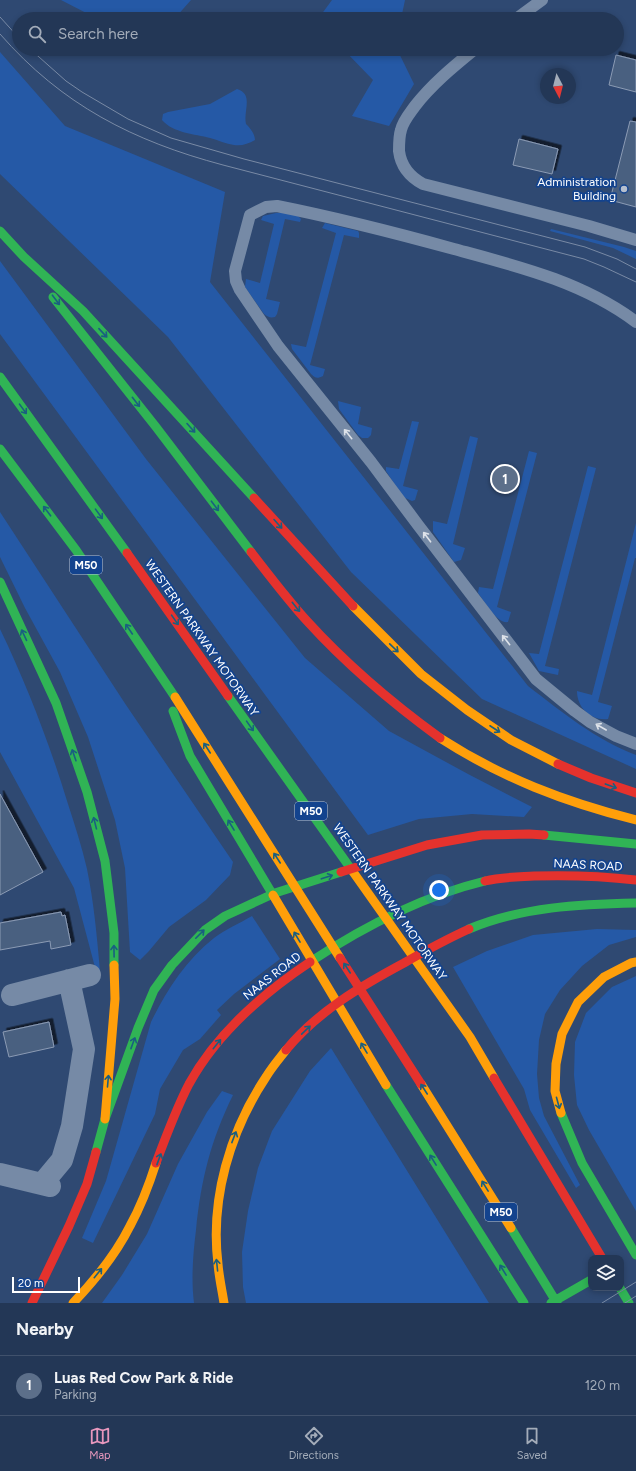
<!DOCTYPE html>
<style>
:root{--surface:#233756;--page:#2f4260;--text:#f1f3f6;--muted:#a3acb9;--line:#40516c;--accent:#e797bd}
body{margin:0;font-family:Figtree,sans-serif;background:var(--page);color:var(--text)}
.controls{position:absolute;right:12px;bottom:12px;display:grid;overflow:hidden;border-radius:8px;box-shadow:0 2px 6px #0003}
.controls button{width:36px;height:36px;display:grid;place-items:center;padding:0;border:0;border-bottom:1px solid var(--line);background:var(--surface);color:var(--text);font:20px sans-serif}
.compass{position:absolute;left:540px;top:68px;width:36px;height:36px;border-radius:50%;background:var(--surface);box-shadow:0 2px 6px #0003;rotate:173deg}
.scale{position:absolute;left:12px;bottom:10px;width:68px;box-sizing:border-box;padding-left:4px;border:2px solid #fff;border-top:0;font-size:11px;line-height:14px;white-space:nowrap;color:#fff;-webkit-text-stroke:3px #13438e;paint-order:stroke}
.you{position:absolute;left:439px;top:890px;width:14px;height:14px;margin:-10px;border:3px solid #fff;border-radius:50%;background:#1a73e8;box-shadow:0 0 0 6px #1a73e833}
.badge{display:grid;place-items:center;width:26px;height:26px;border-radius:50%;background:var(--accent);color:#fff;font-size:13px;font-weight:700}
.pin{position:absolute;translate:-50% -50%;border:2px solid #fff;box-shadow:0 1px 4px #0006}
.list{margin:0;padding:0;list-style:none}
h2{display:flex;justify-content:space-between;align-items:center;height:52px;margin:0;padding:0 16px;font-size:17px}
h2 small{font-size:13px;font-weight:400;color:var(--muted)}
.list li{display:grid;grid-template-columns:26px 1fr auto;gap:12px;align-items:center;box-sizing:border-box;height:60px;padding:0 16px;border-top:1px solid var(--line)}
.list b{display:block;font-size:15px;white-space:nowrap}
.list p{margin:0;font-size:13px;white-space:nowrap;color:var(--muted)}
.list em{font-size:13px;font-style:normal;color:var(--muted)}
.icon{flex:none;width:22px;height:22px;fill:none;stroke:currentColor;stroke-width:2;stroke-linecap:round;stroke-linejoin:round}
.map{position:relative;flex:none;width:636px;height:1303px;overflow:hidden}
.search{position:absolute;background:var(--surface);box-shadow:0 2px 6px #0003;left:12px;right:12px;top:12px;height:44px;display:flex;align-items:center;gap:10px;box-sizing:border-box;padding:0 14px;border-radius:22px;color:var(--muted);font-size:15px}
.sheet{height:112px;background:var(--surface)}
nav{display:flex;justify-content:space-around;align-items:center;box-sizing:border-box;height:56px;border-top:1px solid var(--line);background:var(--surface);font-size:11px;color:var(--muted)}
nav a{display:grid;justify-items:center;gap:2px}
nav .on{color:var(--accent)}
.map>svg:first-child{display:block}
</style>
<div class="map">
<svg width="636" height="1303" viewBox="0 0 636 1303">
<defs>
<filter id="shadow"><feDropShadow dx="3.5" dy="-3.5" stdDeviation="0" flood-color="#0009"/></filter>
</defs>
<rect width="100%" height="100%" fill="#2f4972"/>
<path fill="#2559a6" d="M61,0H191L176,17L167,19H106L94,17Z
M332,0H405L401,19H318Z
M343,49H397L414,84L389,126L352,116L373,80Z
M0,52L65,126L225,192L210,282L528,686C562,712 596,740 636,755V769L482,699L351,572L168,337L0,174Z
M237,89C254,94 243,111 246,124C250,128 255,134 255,140C248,144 242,146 234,145C226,144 218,140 210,138C195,134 173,133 162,120L163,114L168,112L210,104Z
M276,213C285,213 296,212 301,219L300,222L285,219L266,299L280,302L277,314L275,317C270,318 268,317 264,314L245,287L246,279L260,283L274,224L261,220L263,216Z
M325,223L358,231L359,233V238L344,235L310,365L325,369L323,376C317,379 315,378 311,374L292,349L291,344L306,347L336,233L322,228Z
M551,229L624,247L636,251V259L613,248L550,231Z
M0,261L146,459L305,658L389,731L468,774L532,807L524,817L472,814L419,819L368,835L0,334Z
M338,401L361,407L358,424L372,428L371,435L368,438H362L358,435L339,409Z
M412,421L419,422L403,486L418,490L415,500L412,501L403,497L386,471V467L399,469Z
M470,436L478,438L453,544L465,548L461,560L454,562L433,532V521L447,524Z
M529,451L537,453L497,607L511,612L508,622C497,624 485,602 478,593L479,587L493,589Z
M588,466L596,468L545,666L559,669L558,675L539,671L529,653L539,654Z
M0,512L126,705L233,862L230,875L206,900L169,927L149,951L140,960L130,952L125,868L115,820L88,737L60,672L25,608L0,557Z
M636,523V558H635L598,702L612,706L608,719C591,721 577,708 577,691L592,695Z
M0,629C27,685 50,745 68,804C75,826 82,847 87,869C94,903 97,937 100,971H96L74,888L0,752Z
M252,916L280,959L234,994L217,1010L221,1015L200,1039L183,1050L160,1089L155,1114L93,1243L82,1238L106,1181L151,1022C166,991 186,960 214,938C226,929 240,923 252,916Z
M597,929L636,930V937L609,945L582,966L560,990L545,1014L539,1040L537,1074L539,1098L544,1116L580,1185L576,1188L530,1110L524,1089L453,967L487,951L533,935Z
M636,976V1211L589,1130L577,1105L574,1075L575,1042L586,1013L612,987Z
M331,1048L489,1303H246L243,1287L242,1252L248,1211L258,1168L272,1131L310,1071Z
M222,1091L233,1095C211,1140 201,1179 196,1230C193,1254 191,1279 194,1303H102L122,1275L147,1234L178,1164L207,1112Z"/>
<path fill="#4a6080" stroke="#8b9bb4" filter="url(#shadow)" d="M616,55L636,60V92L609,85Z
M630,121L636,122V207L610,200Z
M519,139L558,149L552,174L513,165Z
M0,794L43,872L0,895Z
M61,912L62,916L65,915L71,945L51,949L50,941L0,950V923Z
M49,1022L54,1047L9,1057L3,1032Z"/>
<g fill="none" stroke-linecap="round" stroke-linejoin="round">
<path stroke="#768aa6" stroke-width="12" d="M516,19L542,0
M475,49C453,67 432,84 415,106C410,113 403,121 401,130C399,136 399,145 399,151C401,167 410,177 423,184L589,226L636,240
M636,322C583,282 517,266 454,249C396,233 337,218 277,206L266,207L250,215L235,271L236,281L240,290L278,346L371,462L418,525L536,679L575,711L590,722L616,736L636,744"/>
<path stroke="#768aa6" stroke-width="22" d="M12,995L90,975
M0,1174L50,1186
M42,1184L62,1160L72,1126L84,1049L69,980"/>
<path stroke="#30b455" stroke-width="9" d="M0,231L24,257L83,311L254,498
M53,297L156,427L251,552
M0,377L127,553
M0,449L76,550L175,697
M0,582L56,703L87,792L105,861L114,933V965
M228,696L351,869
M173,711L190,756L273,895
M544,835L636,844
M469,929C521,907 581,904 636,903
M310,962C363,927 423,896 485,881
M386,1085L524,1303
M561,1113L582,1163L636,1255
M96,1152L105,1119L138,1028L154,990L172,965L205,930L225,916L275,893L341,872
M511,1228L557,1303
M620,1288L629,1303
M551,1303L591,1280"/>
<path stroke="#ff9f0a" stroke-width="9" d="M353,606L421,674L467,710L511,740L558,764
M175,697L340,958
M440,738C502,778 565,802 636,820
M351,869L470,1037L494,1078
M273,895L386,1085
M421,1084L511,1228
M561,1113L555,1091L556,1064L562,1034L578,1002L604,977L631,963L636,962
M105,1119L115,999L114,965
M73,1303C95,1280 116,1254 130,1226C141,1206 149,1185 156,1163
M224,1303C222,1290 219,1277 218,1264C210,1199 230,1131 266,1077C272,1067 279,1059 286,1050"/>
<path stroke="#e5322d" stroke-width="9" d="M254,498L353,606
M251,552C269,575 287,599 307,621C347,665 392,703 440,738
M127,553L228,696
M558,764L591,778L636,793
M341,872L427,845L482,835L529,834L544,835
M485,881C501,877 517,877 534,876C568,875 602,876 636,880
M340,958L421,1084
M286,1050C317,1012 361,986 404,963C425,951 447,939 469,929
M494,1078L602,1258
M156,1163C166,1136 176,1109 189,1084C217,1033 262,994 310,962
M32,1303L69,1226L87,1184L96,1152"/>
<path stroke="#798aa5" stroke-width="1" d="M0,17L19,38
M0,34C62,105 133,141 223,165L584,259L604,267L636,282
M30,49L66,81L82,92L128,119L171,138L244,159L585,247L617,259L636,269
M602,1303L636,1282
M625,1303L636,1296"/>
</g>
<defs><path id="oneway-shaft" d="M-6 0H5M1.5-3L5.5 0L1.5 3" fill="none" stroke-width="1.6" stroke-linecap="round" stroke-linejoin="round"/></defs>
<g stroke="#1a5f80">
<use href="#oneway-shaft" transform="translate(56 300) rotate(53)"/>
<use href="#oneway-shaft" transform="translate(103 333) rotate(47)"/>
<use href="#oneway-shaft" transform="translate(136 402) rotate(52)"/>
<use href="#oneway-shaft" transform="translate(23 409) rotate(54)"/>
<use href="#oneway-shaft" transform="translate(191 428) rotate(48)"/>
<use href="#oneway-shaft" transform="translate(215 506) rotate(53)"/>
<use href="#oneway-shaft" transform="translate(47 511) rotate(-127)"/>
<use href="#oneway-shaft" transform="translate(99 514) rotate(54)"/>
<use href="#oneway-shaft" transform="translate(278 524) rotate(48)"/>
<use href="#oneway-shaft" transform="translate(296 607) rotate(51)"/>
<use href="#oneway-shaft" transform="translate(175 620) rotate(55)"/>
<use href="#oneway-shaft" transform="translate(129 629) rotate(-124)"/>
<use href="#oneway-shaft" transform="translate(24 635) rotate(-115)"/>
<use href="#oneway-shaft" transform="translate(394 648) rotate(44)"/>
<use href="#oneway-shaft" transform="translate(250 726) rotate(55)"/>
<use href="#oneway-shaft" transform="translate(495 729) rotate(33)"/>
<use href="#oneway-shaft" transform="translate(207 748) rotate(-123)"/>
<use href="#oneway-shaft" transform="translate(74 755) rotate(-109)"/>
<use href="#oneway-shaft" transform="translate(611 786) rotate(20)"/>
<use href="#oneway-shaft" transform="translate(95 823) rotate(-104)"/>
<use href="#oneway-shaft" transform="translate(231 825) rotate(-121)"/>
<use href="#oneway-shaft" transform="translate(277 858) rotate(-123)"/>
<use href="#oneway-shaft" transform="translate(327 877) rotate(-18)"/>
<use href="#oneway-shaft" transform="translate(200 934) rotate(-45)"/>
<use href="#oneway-shaft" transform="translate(297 937) rotate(-121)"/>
<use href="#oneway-shaft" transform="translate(114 951) rotate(-91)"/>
<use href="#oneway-shaft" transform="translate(347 968) rotate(-123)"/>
<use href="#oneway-shaft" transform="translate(306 1030) rotate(-44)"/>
<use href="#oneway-shaft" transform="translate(133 1043) rotate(-70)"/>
<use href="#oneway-shaft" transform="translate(217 1044) rotate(-51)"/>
<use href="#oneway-shaft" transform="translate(364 1048) rotate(-121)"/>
<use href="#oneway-shaft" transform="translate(108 1081) rotate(-85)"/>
<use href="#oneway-shaft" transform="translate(424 1089) rotate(-123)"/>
<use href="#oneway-shaft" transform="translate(558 1103) rotate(75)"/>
<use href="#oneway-shaft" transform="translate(234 1137) rotate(-69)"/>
<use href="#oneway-shaft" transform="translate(159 1159) rotate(-70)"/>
<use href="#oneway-shaft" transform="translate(433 1160) rotate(-122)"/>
<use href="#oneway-shaft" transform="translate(485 1186) rotate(-122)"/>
<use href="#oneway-shaft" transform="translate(217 1265) rotate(-96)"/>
<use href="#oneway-shaft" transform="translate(503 1270) rotate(-122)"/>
<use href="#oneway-shaft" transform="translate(98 1273) rotate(-51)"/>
</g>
<g stroke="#dde2e9">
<use href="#oneway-shaft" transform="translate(348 434) rotate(-129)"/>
<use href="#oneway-shaft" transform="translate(427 537) rotate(-127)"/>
<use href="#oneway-shaft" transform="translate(506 640) rotate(-128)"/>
<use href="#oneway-shaft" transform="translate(601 727) rotate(-150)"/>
</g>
<circle fill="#b6bfce" stroke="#13438e" stroke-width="1.5" cx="624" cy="189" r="4"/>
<g text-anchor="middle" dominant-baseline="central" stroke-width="3.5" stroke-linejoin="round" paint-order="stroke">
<g fill="#13438e" stroke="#b8c7dd" stroke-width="1">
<rect x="70" y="556" width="32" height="18" rx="3"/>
<rect x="295" y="802" width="32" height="18" rx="3"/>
<rect x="485" y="1203" width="32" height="18" rx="3"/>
</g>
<g font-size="11" font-weight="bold" fill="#fff">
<text x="86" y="565">M50</text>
<text x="311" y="811">M50</text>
<text x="501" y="1212">M50</text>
</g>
<g font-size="12" fill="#fff" stroke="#13438e" text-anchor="end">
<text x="616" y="182">Administration<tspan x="616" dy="14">Building</tspan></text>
</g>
<g font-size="12" fill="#fff" stroke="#13438e">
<text transform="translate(202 638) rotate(55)">WESTERN PARKWAY MOTORWAY</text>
<text transform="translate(588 865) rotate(3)">NAAS ROAD</text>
<text transform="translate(390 902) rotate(55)">WESTERN PARKWAY MOTORWAY</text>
<text transform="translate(272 976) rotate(-38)">NAAS ROAD</text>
</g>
</g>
</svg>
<div class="controls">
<button><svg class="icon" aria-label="layers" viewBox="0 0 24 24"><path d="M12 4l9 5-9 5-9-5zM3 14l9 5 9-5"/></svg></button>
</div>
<svg class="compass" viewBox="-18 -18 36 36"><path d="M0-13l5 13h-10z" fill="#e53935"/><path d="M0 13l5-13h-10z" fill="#a3acb9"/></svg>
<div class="scale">20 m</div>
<div class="you"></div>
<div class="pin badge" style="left:505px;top:479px;background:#5c6f8a">1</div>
<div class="search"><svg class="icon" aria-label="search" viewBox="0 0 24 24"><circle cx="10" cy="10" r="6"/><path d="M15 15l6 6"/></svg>Search here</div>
</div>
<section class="sheet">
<h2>Nearby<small></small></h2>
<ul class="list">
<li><span class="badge" style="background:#5c6f8a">1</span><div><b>Luas Red Cow Park &amp; Ride</b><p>Parking</p></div><em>120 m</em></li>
</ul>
</section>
<nav>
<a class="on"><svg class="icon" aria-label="map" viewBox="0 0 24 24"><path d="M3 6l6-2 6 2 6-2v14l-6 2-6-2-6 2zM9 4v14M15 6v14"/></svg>Map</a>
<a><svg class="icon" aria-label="directions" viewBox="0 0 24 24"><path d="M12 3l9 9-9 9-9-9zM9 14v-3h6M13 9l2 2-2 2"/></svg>Directions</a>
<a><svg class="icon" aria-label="saved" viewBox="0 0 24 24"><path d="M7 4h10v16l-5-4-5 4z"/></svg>Saved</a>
</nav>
